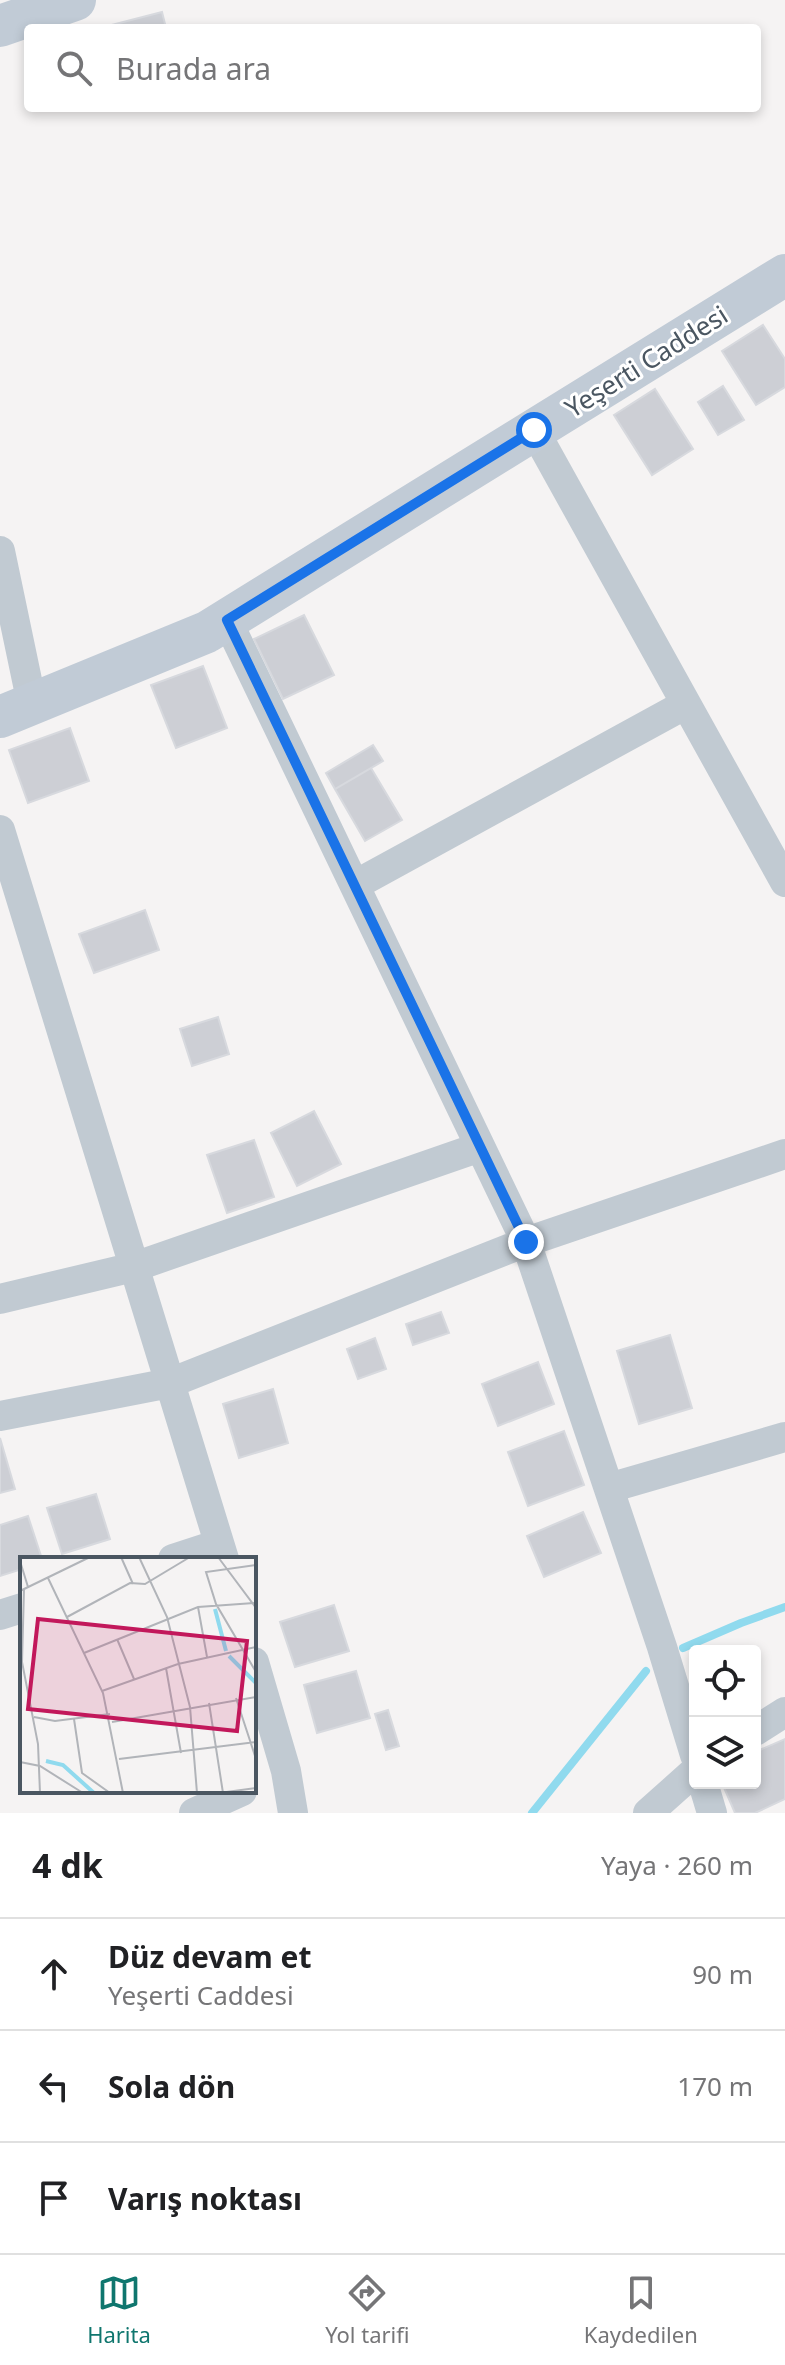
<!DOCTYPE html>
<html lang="tr">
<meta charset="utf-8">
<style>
:root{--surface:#fff;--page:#f6f6f6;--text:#202124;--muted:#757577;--line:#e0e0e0;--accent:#0f766e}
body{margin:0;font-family:"Noto Sans",sans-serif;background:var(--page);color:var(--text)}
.controls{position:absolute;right:24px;bottom:24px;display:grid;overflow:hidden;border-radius:8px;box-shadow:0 4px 12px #0003}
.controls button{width:72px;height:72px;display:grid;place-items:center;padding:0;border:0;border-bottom:2px solid var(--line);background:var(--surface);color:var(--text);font:40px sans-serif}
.stop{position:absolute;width:24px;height:24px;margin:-18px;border:6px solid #1a73e8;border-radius:50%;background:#fff}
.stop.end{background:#1a73e8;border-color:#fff;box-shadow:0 2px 8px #0008}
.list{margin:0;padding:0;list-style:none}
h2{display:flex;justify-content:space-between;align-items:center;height:104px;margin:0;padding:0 32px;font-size:34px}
h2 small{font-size:26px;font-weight:400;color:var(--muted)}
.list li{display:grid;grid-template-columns:52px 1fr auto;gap:24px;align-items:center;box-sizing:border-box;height:112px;padding:0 32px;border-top:2px solid var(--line)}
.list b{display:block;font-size:30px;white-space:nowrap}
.list p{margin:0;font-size:26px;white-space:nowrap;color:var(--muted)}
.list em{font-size:26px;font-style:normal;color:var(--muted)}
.icon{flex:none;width:44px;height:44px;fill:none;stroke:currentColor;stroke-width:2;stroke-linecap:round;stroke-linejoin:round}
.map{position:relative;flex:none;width:785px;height:1813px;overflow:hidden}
.search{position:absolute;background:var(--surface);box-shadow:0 4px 12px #0003;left:24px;right:24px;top:24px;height:88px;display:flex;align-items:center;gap:20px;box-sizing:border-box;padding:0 28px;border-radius:8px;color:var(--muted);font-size:30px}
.sheet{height:440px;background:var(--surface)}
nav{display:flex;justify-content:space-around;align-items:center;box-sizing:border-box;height:112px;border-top:2px solid var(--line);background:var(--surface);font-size:22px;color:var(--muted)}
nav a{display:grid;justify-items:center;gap:4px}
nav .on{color:var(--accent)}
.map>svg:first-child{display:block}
</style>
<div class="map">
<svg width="785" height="1813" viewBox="0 0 785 1813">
<rect width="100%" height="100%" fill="#f5f3f3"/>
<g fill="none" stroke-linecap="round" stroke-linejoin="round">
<path stroke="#90daee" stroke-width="8" d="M683,1648L741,1623L785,1607
M532,1813L646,1671"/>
</g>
<path fill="#cdcfd5" stroke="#d7d9de" stroke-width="2" d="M162,12L166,28H100Z
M763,325L785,359V387L756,405L722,351Z
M723,386L744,420L718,435L698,402Z
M655,389L693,449L652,475L614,415Z
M304,615L334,675L283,699L254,639Z
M203,666L227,728L176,748L151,685Z
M70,728L89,781L28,803L9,750Z
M373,745L383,761L335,789L326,773Z
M371,768L402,820L365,841L335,789Z
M145,910L159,950L94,973L79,934Z
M218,1017L229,1054L192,1066L180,1029Z
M314,1111L341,1164L297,1186L271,1133Z
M254,1140L274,1197L227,1213L207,1155Z
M441,1312L449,1333L413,1345L406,1324Z
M670,1335L692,1408L639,1424L617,1351Z
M375,1338L386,1369L358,1379L347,1349Z
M538,1362L554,1404L498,1426L482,1384Z
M273,1389L288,1443L239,1458L223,1404Z
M564,1431L584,1485L528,1506L508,1452Z
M0,1438L15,1489L0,1493Z
M96,1494L110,1539L62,1554L47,1508Z
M583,1512L601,1553L544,1577L527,1536Z
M28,1516L42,1559H22V1569L0,1576V1525Z
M334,1605L349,1651L295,1667L280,1622Z
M356,1671L370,1718L317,1733L304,1685Z
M388,1710L399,1746L386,1750L375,1714Z
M785,1739V1799L755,1813H735L722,1783H755V1752Z"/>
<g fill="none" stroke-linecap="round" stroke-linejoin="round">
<path stroke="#c1cad2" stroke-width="30" d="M534,430L785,882
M0,551L32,704
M227,620L526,1242L662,1647L695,1755
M0,830L224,1559
M355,885L686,704
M0,1299L134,1267L480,1147
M0,1416L170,1383L526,1242L785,1154
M609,1488L785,1437
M173,1559L219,1544
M0,1615L22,1608
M254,1662L286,1771L293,1813
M755,1731L785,1712
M703,1783L712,1813
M194,1813L242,1791
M648,1813L695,1771"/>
<path stroke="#c1cbd6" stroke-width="42" d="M0,26L75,0
M0,717L207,632L785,275"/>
</g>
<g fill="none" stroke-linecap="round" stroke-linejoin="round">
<path stroke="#1a73e8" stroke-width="10" d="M526,1242L227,620L534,430"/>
</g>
<g text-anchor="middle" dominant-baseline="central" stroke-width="6" stroke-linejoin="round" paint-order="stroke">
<g font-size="26" fill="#4a5661" stroke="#fff">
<text transform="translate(646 361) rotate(-32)">Yeşerti Caddesi</text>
</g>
</g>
<g transform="translate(20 1557)">
<rect width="236" height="236" fill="#f5f3f3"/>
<path fill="none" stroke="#90daee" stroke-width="4" d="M195,52L206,94M209,99L236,126M26,204L43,208L74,236"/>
<path fill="none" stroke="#b1b4b9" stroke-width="2" d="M101,0L113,27M119,0L147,60L170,150L177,236M198,0L236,51M0,4L8,30M236,8L186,15L196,47L236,115M28,21L83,136L103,236M4,32L2,105L18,187L20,236M0,34L70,0M178,50L187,100M47,60L110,26L125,27L170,0M97,82L114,122M64,96L178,50L234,46M146,111L161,196M82,134L158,107L236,90M216,141L236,202M189,146L203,236M14,160L35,164L90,157M54,162L62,216L90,236M92,165L236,140M99,202L236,185M0,205L20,209L63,236M199,236L236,231"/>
<path fill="#c2185b" fill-opacity="0.15" stroke="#c2185b" stroke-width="4" d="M18,62L227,84L217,174L8,152Z"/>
<rect width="236" height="236" fill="none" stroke="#4a5661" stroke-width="4"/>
</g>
</svg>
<div class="controls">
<button><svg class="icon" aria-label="locate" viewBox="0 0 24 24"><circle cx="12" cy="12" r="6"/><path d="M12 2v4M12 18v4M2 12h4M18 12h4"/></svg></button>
<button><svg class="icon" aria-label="layers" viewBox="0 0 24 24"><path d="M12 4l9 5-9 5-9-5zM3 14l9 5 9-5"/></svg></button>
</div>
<div class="stop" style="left:534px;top:430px"></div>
<div class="stop end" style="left:526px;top:1242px"></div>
<div class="search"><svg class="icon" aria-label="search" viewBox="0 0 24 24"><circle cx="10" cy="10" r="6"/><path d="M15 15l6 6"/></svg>Burada ara</div>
</div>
<section class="sheet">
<h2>4 dk<small>Yaya · 260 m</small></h2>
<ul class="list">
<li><svg class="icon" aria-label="ahead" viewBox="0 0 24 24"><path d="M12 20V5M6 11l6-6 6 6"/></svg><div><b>Düz devam et</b><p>Yeşerti Caddesi</p></div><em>90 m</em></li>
<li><svg class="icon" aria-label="left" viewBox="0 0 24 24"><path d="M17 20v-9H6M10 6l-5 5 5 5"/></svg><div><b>Sola dön</b></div><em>170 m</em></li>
<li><svg class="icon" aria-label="arrive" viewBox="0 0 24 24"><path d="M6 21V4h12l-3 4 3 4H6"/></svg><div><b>Varış noktası</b></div></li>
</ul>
</section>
<nav>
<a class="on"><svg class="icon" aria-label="map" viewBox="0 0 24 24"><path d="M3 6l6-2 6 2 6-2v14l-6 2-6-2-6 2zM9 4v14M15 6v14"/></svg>Harita</a>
<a><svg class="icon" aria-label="directions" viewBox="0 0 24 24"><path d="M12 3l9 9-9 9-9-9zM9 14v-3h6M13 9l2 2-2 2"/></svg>Yol tarifi</a>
<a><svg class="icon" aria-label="saved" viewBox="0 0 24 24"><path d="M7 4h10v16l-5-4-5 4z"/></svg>Kaydedilen</a>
</nav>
